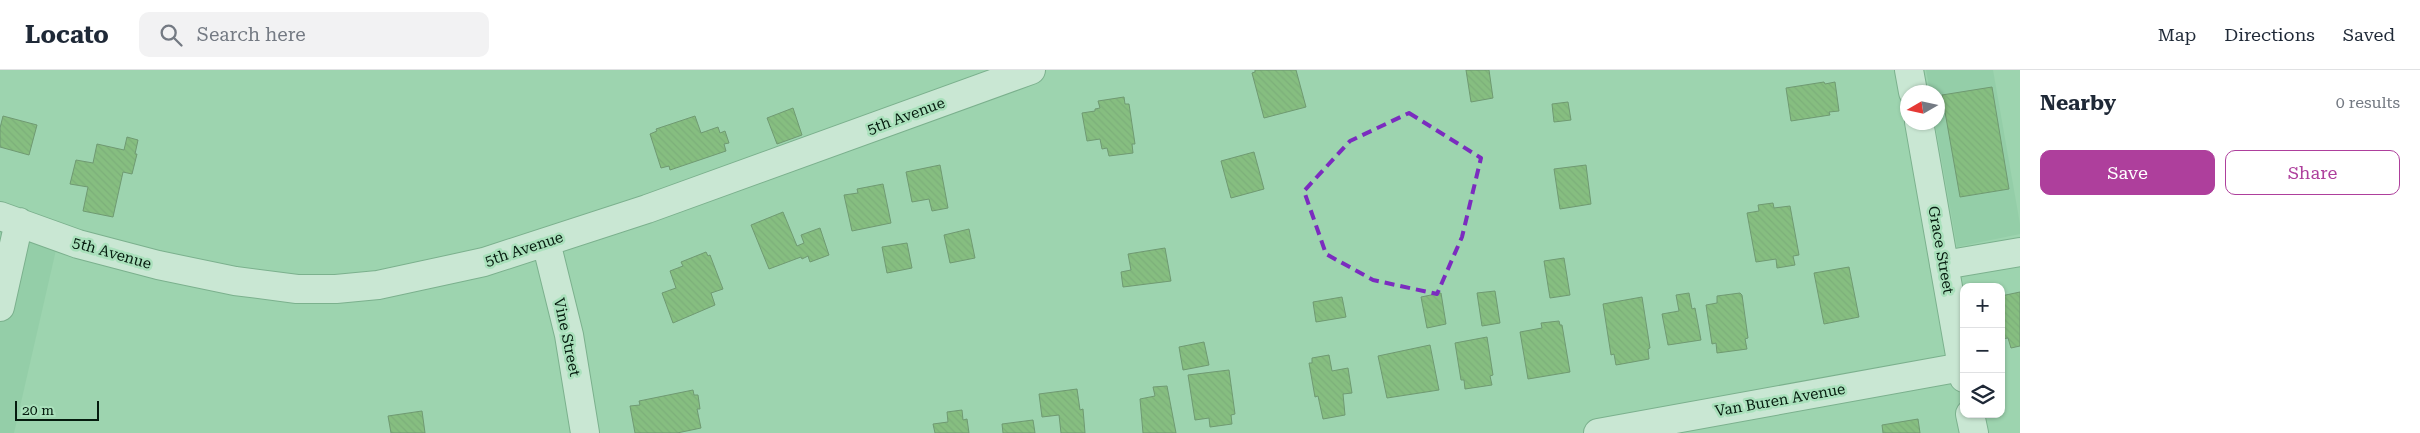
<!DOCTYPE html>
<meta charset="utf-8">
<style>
:root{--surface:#fff;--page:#f2f2f3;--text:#1f2937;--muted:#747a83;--line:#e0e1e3;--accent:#ae3f9c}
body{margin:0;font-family:"Roboto Serif",serif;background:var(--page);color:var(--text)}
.controls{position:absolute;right:15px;bottom:15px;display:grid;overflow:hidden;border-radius:10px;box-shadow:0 1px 4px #0004}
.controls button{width:45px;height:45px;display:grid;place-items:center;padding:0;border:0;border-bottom:1px solid var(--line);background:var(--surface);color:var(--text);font:25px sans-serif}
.compass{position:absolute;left:1900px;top:15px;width:45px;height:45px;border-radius:50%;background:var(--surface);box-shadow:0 1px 4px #0004;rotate:261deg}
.scale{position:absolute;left:15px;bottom:12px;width:84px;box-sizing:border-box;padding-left:5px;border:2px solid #051b0e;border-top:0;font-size:14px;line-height:18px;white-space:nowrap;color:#051b0e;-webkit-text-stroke:4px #aae1bc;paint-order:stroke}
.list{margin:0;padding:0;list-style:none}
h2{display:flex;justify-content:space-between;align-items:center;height:65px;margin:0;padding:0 20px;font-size:21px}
h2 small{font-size:16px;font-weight:400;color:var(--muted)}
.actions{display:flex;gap:10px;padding:15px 20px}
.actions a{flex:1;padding:11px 0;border:1px solid var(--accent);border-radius:10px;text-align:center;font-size:18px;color:var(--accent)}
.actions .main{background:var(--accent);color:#fff}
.icon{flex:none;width:28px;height:28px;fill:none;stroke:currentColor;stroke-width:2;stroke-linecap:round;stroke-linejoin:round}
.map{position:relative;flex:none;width:2020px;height:363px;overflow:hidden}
header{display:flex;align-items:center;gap:30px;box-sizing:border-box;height:70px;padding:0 25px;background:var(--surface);border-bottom:1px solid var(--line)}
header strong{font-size:24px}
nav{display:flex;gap:28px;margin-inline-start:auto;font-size:18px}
.search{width:350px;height:45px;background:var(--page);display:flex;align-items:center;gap:12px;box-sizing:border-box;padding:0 18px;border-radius:10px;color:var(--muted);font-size:19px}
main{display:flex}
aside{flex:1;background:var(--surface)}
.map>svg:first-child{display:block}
</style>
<header>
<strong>Locato</strong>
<div class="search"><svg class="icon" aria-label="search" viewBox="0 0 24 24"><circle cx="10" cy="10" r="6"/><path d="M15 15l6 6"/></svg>Search here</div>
<nav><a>Map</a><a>Directions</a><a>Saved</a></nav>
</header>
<main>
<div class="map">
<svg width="2020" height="363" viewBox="0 0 2020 363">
<defs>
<pattern id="building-back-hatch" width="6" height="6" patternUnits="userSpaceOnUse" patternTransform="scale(1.25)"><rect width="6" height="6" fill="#6ba448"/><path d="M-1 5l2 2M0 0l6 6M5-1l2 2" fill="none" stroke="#56853a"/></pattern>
</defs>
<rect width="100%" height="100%" fill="#9dd4af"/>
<path fill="#8bc8a0" d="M1926,0H1993L2020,154V164L1957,177L1935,53L1938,52V22H1930Z
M0,160L56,180L14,363H0Z"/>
<path fill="url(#building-back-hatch)" stroke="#385428" d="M1255,0H1296L1306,37L1264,48L1252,3L1255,2Z
M1466,0H1489L1493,28L1471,32Z
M1824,12L1825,14L1835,12L1839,41L1829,42L1830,45L1791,51L1786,18Z
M1992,17L2009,119L1960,127L1942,25Z
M1124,27L1125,34H1129L1135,74H1132L1133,83L1109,86L1107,78L1102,79L1100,69L1087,71L1082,43L1095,41V39L1100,38L1098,31Z
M1568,32L1571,50L1554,52L1552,34Z
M793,38L802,65L777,74L767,48Z
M3,46L37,55L29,85L0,77V58Z
M695,46L701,63L718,57L720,63L725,61L729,73L724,74L726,81L670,100L669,96L661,98L650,64L657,61L656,59Z
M127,67L138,70L135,84H137L132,104L123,102L113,147L83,141L88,117L70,114L76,90L93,93L97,74L124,80Z
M1254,82L1264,119L1231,128L1221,91Z
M940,95L948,138L932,141L929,129L912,132L906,102Z
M1586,95L1591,134L1560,139L1554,99Z
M883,114L891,153L852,161L844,125L858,123L857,119Z
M1773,133L1774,138L1790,136L1799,185L1793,186L1795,195L1777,198L1776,189L1756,192L1747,143L1759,141L1758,135Z
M783,142L797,176L804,173L801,165L820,158L829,185L810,192L808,186L802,189L801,187L769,199L751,155Z
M969,159L975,188L950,193L944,165Z
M907,173L912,198L887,203L882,177Z
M1165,178L1171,211L1123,217L1121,202L1131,200L1128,184Z
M706,182L708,186L710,185L723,219L711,223L715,235L673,253L662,223L676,218L670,201L683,196L681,192Z
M1564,188L1570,225L1550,228L1544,191Z
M1849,197L1859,247L1824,254L1814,203Z
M1495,221L1500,253L1482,256L1477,223Z
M2020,222V276L2011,278L2008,268L2001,269V226Z
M1441,223L1446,254L1427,258L1421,227Z
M1689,223L1692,239L1695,238L1701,270L1668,275L1662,244L1679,241L1676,225Z
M1740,223L1742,225L1748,268L1745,269L1747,279L1717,283L1716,273L1712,274L1706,235L1717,233V226Z
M1342,227L1346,247L1316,252L1313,232Z
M1642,227L1650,278L1648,279L1649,289L1616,295L1614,284L1611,285L1603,234Z
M1559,251L1560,255H1562L1570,302L1528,309L1520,262L1542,258L1541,253Z
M1487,267L1493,305L1490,306L1492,315L1465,319L1464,310H1461L1455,273Z
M1204,272L1209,295L1183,300L1179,277Z
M1430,275L1439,320L1387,328L1378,286Z
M1329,285L1332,301L1348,298L1352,323L1343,324L1345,345L1323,349L1318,326L1315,327L1309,293H1312V288Z
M1229,300L1235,344L1231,345L1232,354L1210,357L1209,348L1195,350L1188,305Z
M1167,316L1176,363H1143L1140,329L1155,326L1153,317Z
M1077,319L1080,340L1083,339L1085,363H1061L1059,345L1042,347L1039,324Z
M693,320L694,325H698L700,339H697L701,358L677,363H635L630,336L640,335L639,331Z
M962,340L963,350L967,349L969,363H935L933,354L948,352L947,342Z
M422,341L425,363H391L388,346Z
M1918,349L1920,363H1883L1882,355Z
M1033,350L1035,363H1003L1002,354Z"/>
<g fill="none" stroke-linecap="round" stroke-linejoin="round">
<g stroke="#538765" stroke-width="30">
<path id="minor" d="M1909,0L1913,22
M1919,52L1964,308
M0,146L78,174L158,195L235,211L297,219H336L378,215L484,192L647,139L1031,0
M546,172L569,265L585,363
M1944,195L2020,182
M0,237L19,152
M1970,344L1974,363
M1598,363L1962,297"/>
</g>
<use href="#minor" stroke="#fff" stroke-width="28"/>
</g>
<path d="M0 0H2020V363H0ZM1409,43L1481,88L1462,167L1437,224L1373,210L1326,184L1304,121L1350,71Z" fill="#9dd4af" fill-opacity=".55" fill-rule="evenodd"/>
<path fill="none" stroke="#7b2cbf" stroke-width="4" stroke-dasharray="10 6" stroke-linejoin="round" d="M1409,43L1481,88L1462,167L1437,224L1373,210L1326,184L1304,121L1350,71Z"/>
<g text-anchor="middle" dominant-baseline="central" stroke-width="5" stroke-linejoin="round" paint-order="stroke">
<g font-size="15" fill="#051b0e" stroke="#aae1bc">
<text transform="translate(906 46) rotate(-20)">5th Avenue</text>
<text transform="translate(524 179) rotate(-18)">5th Avenue</text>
<text transform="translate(1941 180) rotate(80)">Grace Street</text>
<text transform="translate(112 183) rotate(16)">5th Avenue</text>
<text transform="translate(567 267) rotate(78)">Vine Street</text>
<text transform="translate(1780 330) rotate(-10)">Van Buren Avenue</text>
</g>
</g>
</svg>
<div class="controls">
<button>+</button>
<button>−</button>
<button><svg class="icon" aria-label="layers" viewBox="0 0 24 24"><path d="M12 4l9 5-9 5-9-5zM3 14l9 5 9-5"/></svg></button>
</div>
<svg class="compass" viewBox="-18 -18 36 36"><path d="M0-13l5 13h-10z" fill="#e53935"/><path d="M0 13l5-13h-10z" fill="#747a83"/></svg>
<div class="scale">20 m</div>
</div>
<aside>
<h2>Nearby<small>0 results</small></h2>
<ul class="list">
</ul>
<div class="actions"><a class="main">Save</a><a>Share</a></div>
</aside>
</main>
